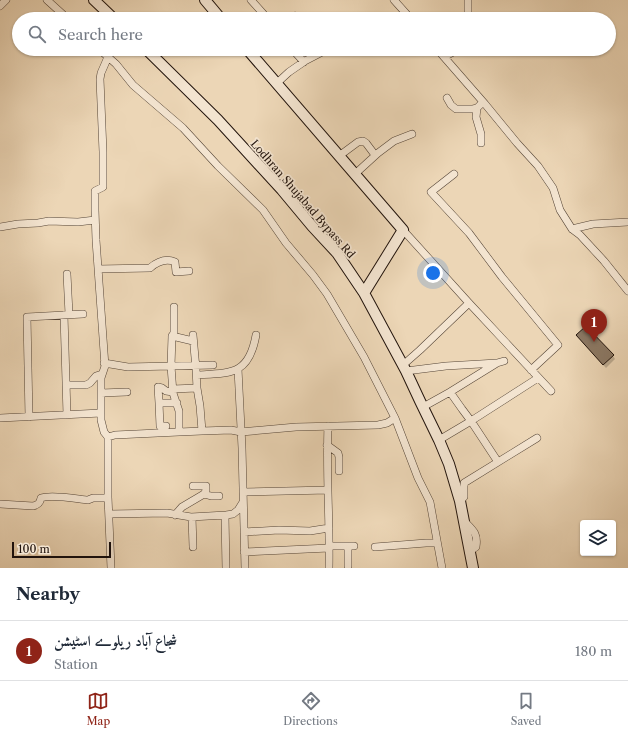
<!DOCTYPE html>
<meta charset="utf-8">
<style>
:root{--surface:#fff;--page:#f6f6f7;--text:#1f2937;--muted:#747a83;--line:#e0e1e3;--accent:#8f2418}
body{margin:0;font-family:"Libre Caslon Text",Amiri,serif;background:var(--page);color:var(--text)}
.controls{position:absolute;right:12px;bottom:12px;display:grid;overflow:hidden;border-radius:4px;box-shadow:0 1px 3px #0004}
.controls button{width:36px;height:36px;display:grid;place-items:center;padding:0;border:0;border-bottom:1px solid var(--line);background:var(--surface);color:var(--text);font:20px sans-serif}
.scale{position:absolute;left:12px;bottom:10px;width:99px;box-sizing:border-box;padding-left:4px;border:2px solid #21130c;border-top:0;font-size:11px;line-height:14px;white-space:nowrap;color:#21130c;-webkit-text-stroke:3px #f3e4d0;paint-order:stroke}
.you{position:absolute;left:433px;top:273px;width:14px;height:14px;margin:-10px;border:3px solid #fff;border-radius:50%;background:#1a73e8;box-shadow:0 0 0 6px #1a73e833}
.badge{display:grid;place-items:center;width:26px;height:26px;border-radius:50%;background:var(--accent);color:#fff;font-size:13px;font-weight:700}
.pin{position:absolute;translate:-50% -33px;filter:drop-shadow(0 1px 2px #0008)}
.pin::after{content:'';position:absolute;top:21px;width:14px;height:12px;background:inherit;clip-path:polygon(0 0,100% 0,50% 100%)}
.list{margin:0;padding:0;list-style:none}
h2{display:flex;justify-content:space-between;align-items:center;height:52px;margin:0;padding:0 16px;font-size:17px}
h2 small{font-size:13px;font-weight:400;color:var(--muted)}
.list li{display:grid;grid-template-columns:26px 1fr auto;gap:12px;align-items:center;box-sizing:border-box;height:60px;padding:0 16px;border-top:1px solid var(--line)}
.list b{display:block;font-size:15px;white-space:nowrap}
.list p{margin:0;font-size:13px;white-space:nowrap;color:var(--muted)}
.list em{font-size:13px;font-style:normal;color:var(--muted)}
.icon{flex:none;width:22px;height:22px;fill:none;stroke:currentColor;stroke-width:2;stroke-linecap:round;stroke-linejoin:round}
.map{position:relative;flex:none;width:628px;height:568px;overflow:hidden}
.search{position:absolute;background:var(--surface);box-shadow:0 1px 3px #0004;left:12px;right:12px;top:12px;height:44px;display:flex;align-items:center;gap:10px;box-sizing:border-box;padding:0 14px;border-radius:22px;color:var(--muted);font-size:15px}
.sheet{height:112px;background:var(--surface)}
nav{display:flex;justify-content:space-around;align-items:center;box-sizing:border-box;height:56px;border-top:1px solid var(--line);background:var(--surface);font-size:11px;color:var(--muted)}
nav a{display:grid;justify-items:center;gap:2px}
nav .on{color:var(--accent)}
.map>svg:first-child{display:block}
</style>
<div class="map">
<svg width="628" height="568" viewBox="0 0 628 568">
<rect width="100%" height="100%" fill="#ecd6b6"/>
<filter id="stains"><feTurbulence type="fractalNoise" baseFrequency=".005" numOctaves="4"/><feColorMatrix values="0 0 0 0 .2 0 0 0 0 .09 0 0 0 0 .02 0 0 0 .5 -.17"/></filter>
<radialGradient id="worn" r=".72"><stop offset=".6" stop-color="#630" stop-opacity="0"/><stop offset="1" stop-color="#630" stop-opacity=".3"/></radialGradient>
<path fill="#0003" d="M580,339L613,356L615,359L606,368Z"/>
<path fill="#8b7864" stroke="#21130c" d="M586,326L614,355L603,365L576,335Z"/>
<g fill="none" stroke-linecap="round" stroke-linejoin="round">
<g stroke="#544436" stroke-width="8">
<path id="street" d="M47,0L68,19
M251,0L268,19
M394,0L411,19
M468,0V19
M0,6L6,0
M291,19L295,16
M99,49L116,64L133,85L183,128L218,166L263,210L286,243L313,275L327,294L364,357L395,418L418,478L430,502L442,568
M292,49L304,62
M437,49L485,104L517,143L538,166L553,188L560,210L572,229L580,235L604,261L628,291
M108,57L101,73L100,79L103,152V187L95,191V210L96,240L105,366L101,378V420L104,432L108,437V497L111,568
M444,57L459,49
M277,83L289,72L305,61L328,49
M447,98L451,105L456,109H473L477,108L483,102
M477,108L476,117L481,134V143
M339,156L358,142L363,141L366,143L375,155
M355,174L378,153L394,141L412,134
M454,174L431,192L469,233L502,277L558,345L531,370
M0,227L18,224L38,223L49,221L78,222L95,220
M572,229L593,224L628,222
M403,230L469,303L551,391
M98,269L150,268C157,262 166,258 175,262L176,272L189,271
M67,274L69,314
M64,315L67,415
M172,336L193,341
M104,363L128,367L171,366L172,336L174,333V307
M403,365L420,350L469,303
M238,369L242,448L245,568
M406,371L446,366L497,363
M197,375C231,373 249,375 256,335
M66,385H86L90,383L96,376L102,374
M173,389L197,388L196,369L193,335
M173,392L166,391L162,388L158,387L159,403H177
M450,392L497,363L504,361
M101,393L127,392
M159,403L160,426H166
M423,407L450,392L462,409L471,421L498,462
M29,417L27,317L83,314
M0,418L101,413
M328,426C326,474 330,521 329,568
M202,431L231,430L241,432L296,427L378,425L387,423L395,418
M179,432L202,431L200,406L197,388
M108,437L115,435L179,432V411L173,393L171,366L213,365
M439,440L471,421L538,378
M327,445L338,453L339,457V471
M243,492L328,490
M204,494L211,496H219
M460,501L464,497V483L537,438
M0,504L33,506C38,505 40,503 41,498C51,494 77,499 88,500L93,498H108
M109,514L167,513L191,517L226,515L233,514L238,510L243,502
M175,515L182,507L204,494L206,491V486H193
M225,516L226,568
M192,517L193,547
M465,522C474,531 478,534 476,547L470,551
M244,532L279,530L310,531L329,528
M329,546H354
M375,547L426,543H437
M244,552L329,548
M348,566V546"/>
</g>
<g stroke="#21130c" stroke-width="12">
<path id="secondary" d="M94,0L114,19
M205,0L221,19
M146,49L218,120L282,190L312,226L337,253L364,293L406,371L420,401L439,440L449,464L460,501L473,568
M247,49L403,230L364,293"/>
</g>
<use href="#street" stroke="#f3e4d0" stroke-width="7"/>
<use href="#secondary" stroke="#f3e4d0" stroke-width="10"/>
</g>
<g text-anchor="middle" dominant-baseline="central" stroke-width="3.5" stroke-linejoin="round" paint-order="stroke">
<g font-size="11" fill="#21130c" stroke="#f3e4d0">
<text transform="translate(303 199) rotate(49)">Lodhran Shujabad Bypass Rd</text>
</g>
</g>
<rect width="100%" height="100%" filter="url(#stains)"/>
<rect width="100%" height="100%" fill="url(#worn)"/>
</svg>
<div class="controls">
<button><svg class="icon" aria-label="layers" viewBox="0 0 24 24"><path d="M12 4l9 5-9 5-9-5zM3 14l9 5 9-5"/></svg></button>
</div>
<div class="scale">100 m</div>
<div class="you"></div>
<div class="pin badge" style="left:594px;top:342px">1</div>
<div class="search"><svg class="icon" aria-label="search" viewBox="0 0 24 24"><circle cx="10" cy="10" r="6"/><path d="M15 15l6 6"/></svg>Search here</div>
</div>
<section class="sheet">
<h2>Nearby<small></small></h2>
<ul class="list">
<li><span class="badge">1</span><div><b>شجاع آباد ریلوے اسٹیشن</b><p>Station</p></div><em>180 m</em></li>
</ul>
</section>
<nav>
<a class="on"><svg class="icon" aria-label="map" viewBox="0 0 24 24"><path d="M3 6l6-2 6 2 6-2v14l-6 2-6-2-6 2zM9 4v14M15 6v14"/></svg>Map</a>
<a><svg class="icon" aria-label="directions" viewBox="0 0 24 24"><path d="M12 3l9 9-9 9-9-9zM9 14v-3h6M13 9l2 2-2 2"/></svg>Directions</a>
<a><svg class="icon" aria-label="saved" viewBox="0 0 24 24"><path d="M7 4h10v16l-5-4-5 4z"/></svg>Saved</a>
</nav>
